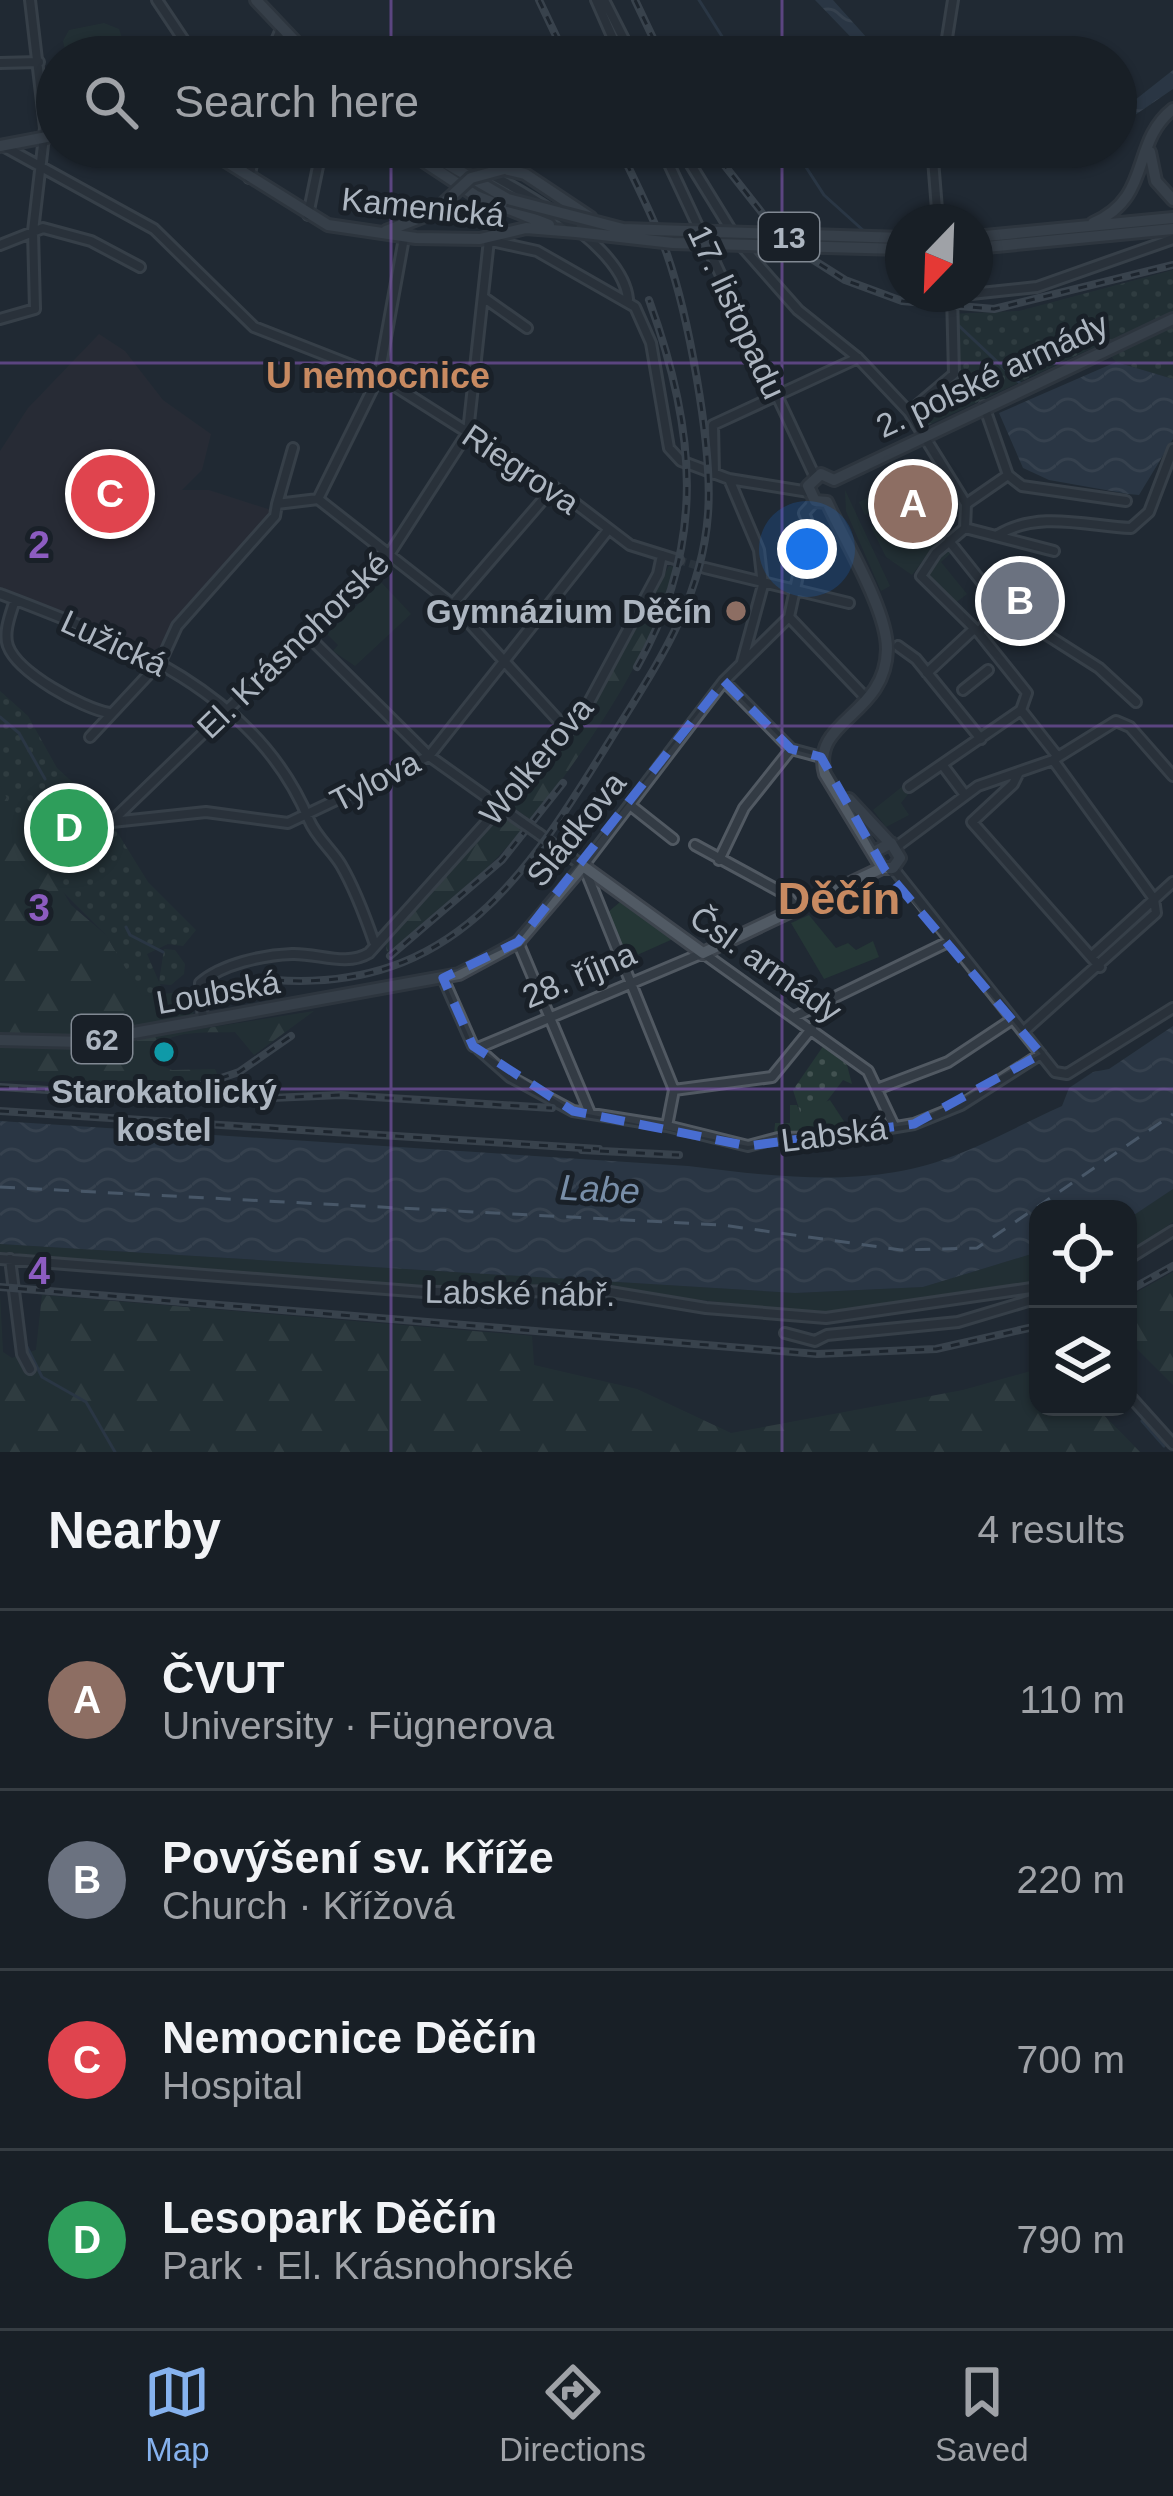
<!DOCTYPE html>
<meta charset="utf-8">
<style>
:root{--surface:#181f26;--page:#252c32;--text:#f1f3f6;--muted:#9fa2a7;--line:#363d43;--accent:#86b2ee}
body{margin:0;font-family:Arial,sans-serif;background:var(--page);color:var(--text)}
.controls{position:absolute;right:36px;bottom:36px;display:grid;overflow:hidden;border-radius:24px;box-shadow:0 3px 9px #0004}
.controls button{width:108px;height:108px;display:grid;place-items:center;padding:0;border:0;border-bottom:3px solid var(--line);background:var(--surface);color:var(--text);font:60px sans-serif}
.compass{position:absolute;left:885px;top:204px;width:108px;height:108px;border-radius:50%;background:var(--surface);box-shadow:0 3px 9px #0004;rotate:203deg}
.you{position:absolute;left:807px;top:549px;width:42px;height:42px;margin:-30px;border:9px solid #fff;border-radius:50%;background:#1a73e8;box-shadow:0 0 0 18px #1a73e833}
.badge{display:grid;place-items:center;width:78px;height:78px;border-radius:50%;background:var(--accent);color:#fff;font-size:39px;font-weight:700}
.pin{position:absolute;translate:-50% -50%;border:6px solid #fff;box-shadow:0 3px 12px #0006}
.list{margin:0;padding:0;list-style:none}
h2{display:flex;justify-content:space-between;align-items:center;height:156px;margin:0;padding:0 48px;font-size:51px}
h2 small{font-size:39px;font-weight:400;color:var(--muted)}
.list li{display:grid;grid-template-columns:78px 1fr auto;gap:36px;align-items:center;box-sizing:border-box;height:180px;padding:0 48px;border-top:3px solid var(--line)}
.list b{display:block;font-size:45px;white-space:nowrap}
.list p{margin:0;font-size:39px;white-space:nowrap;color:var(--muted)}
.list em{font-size:39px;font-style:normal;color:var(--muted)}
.icon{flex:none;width:66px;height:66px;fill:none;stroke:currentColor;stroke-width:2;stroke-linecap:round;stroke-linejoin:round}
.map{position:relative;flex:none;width:1173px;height:1452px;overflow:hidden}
.search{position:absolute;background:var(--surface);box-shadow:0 3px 9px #0004;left:36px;right:36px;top:36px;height:132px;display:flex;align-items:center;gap:30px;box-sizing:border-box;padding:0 42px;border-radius:66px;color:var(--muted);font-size:45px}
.sheet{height:876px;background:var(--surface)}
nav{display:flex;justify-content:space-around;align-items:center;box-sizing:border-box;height:168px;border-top:3px solid var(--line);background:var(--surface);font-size:33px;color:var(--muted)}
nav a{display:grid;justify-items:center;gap:6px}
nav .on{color:var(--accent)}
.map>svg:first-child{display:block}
</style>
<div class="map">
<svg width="1173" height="1452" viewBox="0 0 1173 1452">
<defs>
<pattern id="forest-firs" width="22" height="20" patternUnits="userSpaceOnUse" patternTransform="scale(3)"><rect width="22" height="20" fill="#253736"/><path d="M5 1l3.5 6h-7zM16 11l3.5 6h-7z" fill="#425251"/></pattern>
<pattern id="park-dots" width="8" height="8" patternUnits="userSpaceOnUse" patternTransform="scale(3)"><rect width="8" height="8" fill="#253736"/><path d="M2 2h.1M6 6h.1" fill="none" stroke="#425251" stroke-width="1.8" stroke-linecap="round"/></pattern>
<pattern id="water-waves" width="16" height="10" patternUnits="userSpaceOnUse" patternTransform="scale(3)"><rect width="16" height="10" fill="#354659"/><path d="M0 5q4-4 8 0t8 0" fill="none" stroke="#505e6f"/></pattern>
</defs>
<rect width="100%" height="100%" fill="#202933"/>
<path fill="#2f2e39" d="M99,334L125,351L163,400L211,434L202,470L182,490H209L271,510L156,651L0,589V451L28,408Z"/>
<path fill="#253736" d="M104,23L119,29L123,41L117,53L127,57L66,53L63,41L69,30Z
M928,465L923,477L899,472L888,505L865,515L859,502L890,488L898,469Z
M845,490L890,586L881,591L846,511Z
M892,517L907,523V533L920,538L930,530L938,540L912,575L886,557L871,527Z
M944,551L952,552L941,562L967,594L954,604L927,577Z
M381,582L411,614L355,666L333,651L338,645L327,634Z
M903,786L909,793L901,803L909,815L886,827L873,810Z
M620,902L673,939L635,956L631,950L628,959L608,912Z
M809,915L836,948L848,943L856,950L873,941L879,957L824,979L791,923Z
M830,1100L849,1129L774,1134L775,1123H790V1105H797L800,1112Z
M1173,1189V1222L1128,1253V1219Z
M0,1244L795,1293L923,1287L1038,1252V1283L821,1314L625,1291L533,1284L414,1288L0,1252Z"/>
<path fill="url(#forest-firs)" d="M669,566L675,567C651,657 588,747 531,820L509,804L585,721Z
M0,786L71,905L106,935L142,996L182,992L194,999L193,1018L95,1035L0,1034Z
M501,813L523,830L475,881L387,953L385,939Z
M314,1011L254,1055L235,1032C210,1033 175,1029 155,1047L153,1062L172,1070L215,1069L217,1074C145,1104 73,1076 0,1081V1047L79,1048Z
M1173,1272V1385L1128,1340V1297Z
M0,1294L3,1352L12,1358L36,1350L42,1295L523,1335L532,1336L534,1365L637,1389L731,1433L963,1390L1038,1369V1407H1096L1140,1452H0Z"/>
<path fill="url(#park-dots)" d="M1173,270V379L1116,362L1101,344L924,427L914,412L956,378L960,351L950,314L1019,311Z
M0,691L28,716L57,768L104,811L148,882L196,930L183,946L168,944L147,954L159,982L164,949L175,950L185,964L184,974L171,985L160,984L164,994L142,996L106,935L59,888L0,786Z
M824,1045L847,1065L852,1084L843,1080L824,1105L800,1112L793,1090Z"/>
<path fill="url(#water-waves)" d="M815,0H833L884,57H870Z
M1173,70V89L1116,128V115Z
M1116,362L1173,379V439L1139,495L1128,494L1049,480L1023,468L999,413Z
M1173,1026V1189L1128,1219V1209H1038V1252L923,1287L795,1293L0,1244V1121L688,1166C779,1177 873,1190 961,1153C996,1139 1028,1121 1062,1106L1069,1088L1093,1072L1109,1069Z"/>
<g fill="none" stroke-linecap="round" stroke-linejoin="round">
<path stroke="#354659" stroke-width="3" d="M699,0L735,57
M793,147L824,195L865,232
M882,253L903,262
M957,324L1024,387
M0,717L19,733L45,779
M126,927L130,935L163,952
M24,1341L42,1377L86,1402L115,1452
M1142,1421L1164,1446"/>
<path stroke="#788ea8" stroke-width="3" stroke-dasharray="15 12" stroke-linecap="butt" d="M0,1187L722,1225L901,1250L977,1248L1173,1114"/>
<path stroke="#353e48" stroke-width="8" stroke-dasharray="8 4" stroke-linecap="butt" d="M678,560L705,568"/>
<g stroke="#515962" stroke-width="14">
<path id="minor" d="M157,0L195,57
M596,0L621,57
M604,0L633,57
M269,57L281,29
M944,57L953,0
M0,63L39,62
M5,147L154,229L254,327L379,376L554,487L630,545L678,560
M438,147C489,173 622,237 628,299
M661,147L815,477
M680,147L739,243L798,310L858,358L909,412L966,504L965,528L936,553L921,576L979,633L1027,693L1021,710L909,787
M932,147L938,222
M249,178L256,147
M308,215L322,147
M487,240L537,251L635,307L651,343L669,448L681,461L729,479L809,492
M0,245L43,228L91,241L140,267
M971,294L1037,287L1173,239
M483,297L527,328
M0,319L35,309L33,231L45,128L30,0
M984,406L1008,475
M909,412L954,374L952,294
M714,474L713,425L858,358
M1008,475L1022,486L1126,501
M729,479L759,550L763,585L742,662
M318,499L452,604L568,731
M277,504L293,448
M966,504L1008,475
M965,528L1054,551
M998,535C1039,510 1087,526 1131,528L1149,512L1173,449
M949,541L1000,605L1099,668L1136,702
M705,568L849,603
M0,594C123,641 256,691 309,820C316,837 332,850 341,865C355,889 365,916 374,942
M15,600C11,613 3,632 8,646C18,673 82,708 109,713
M453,604L554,487
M789,617L867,699
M979,632L1000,605
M307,635L429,756L523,823
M898,646L916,659L981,739
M927,673L973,630
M724,681L791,749L821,757
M963,690L988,670
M1021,710L1058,757
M90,737L161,661L177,626L275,516L277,504L318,499L379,376L404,238
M1053,760L1154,899
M944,767L965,795
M1019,772L1013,784L972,822L1100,967
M630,805L673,839
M112,822L206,812L288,823L429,756L608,530
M110,823L390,553L468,432L489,240
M539,834L583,866
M695,845L785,894L797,908
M896,847L978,786L1053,760L1116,721L1130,727L1173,776
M719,860L744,808L791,749
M583,866L724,681L789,617L809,525L804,513L815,501
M584,867L674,1090L667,1126
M893,868L1055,1072L1067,1074L1173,1008
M518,942L590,1113
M1091,957L1173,882
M443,978L473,1046L478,1048L703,953L868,1071L894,1126
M796,1016L948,942
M203,1020L200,983C222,964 263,955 292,954C318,953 346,967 369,953L581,717L658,574L662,555
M1024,1031L1156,913L1154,899
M476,1047L510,1077L573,1111L667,1126L748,1146L778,1138L837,1137L914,1124L961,1105L1041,1054
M877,1089L948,1062L1013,1019
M674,1090L772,1077L812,1028
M0,1259L424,1292L604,1291L706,1308L826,1318L1038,1287
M10,1259L22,1354L30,1369
M1128,1259L1173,1231
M785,1333L815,1341L827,1335L958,1322L1038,1298
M1128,1394L1173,1444"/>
</g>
<g stroke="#3d444d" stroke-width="16">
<path id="major" d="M256,0L310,57
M0,146L57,135
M203,147L328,225L416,238L480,239L526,228L576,232
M402,147L476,196L549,225
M418,147L508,199
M1150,152L1156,181L1173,200
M504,169L525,174L591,218
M1093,223C1153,197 1130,143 1173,109
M386,231L433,213
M975,237L1173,218
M975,248L1173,229
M834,480L1173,319
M827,502C844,540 887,609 887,649C886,716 810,720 825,774L882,868
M827,502L815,501L808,486L821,474L834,480
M849,799L889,842
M0,1040L84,1042L459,974L518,942L583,866L703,953L882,868H893L900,858L891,843L876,851"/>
</g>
<use href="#minor" stroke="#333b44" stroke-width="8"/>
<use href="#major" stroke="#515a64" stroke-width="10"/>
<g stroke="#565f6b" stroke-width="8">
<path id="rail" d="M539,0L566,57
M635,0L662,57
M710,147L785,242L845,280L902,301L994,309L1173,265
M637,667C707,544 696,429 649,300
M390,956L502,860L563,783
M275,980C459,993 532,866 617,729C660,660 702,598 708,514C713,447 688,310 664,246C651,212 634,180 619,147
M0,1087L96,1093
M186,1090L239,1072L291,1036
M79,1097L177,1102L341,1095L552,1108
M0,1111L599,1149
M582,1150L679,1155
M0,1287L817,1354L936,1349L1038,1326
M1128,1291L1173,1266"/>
</g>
<use href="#rail" stroke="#192028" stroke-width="3" stroke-dasharray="9" stroke-linecap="butt"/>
<g stroke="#515962" stroke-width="14" stroke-linecap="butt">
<path id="minor-bridge" d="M523,823L539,834"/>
</g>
<g stroke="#3d444d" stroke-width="16" stroke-linecap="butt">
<path id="major-bridge" d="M508,199L623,229L903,238
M433,213L471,178L504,169
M576,232L673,243L903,249"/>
</g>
<use href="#minor-bridge" stroke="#333b44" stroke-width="8"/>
<use href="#major-bridge" stroke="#515a64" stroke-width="10"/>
</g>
<path d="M0 0H1173V1452H0ZM724,681L791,749L821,757L885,870L1041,1054L914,1124L748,1146L573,1111L473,1046L443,978L518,942Z" fill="#202933" fill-opacity=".55" fill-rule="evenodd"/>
<path fill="none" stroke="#486dd1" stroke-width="9" stroke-dasharray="24 15" stroke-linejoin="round" d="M724,681L791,749L821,757L885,870L1041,1054L914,1124L748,1146L573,1111L473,1046L443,978L518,942Z"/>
<path fill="none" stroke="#8c5cc0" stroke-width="3" stroke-opacity="0.55" d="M391,0V57M782,0V57M391,147V1452M782,147V1452M0,363H1173M0,726H1173M0,1089H1173"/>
<circle fill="#8d6e63" stroke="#192028" stroke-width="4.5" cx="736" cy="611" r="12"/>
<circle fill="#0f9aa8" stroke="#192028" stroke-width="4.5" cx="164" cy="1052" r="12"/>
<g text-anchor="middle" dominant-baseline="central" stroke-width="10" stroke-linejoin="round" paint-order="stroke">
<g fill="#192028" stroke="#818993" stroke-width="3">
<rect x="759" y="213" width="60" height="48" rx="9"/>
<rect x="72" y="1015" width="60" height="48" rx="9"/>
</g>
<g font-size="30" font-weight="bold" fill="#adb6c1">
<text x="789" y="237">13</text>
<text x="102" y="1039">62</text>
</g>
<g font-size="33" fill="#adb6c1" stroke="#192028">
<text transform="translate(423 207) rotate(6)">Kamenická</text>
<text transform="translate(737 312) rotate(65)">17. listopadu</text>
<text transform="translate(992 375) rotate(-25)">2. polské armády</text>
<text transform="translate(521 469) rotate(34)">Riegrova</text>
<text transform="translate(114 643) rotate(25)">Lužická</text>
<text transform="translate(293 645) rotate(-44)">El. Krásnohorské</text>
<text transform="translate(536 761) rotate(-50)">Wolkerova</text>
<text transform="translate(375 781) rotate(-27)">Tylova</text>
<text transform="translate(576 829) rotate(-51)">Sládkova</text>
<text transform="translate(766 964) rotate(35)">Čsl. armády</text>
<text transform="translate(579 975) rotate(-23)">28. října</text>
<text transform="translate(218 992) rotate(-10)">Loubská</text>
<text transform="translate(834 1134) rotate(-7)">Labská</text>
<text transform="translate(520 1293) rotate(1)">Labské nábř.</text>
</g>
<g font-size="33" font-weight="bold" fill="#adb6c1" stroke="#192028" text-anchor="end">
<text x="712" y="611">Gymnázium Děčín</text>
<text x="164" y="1091" text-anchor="middle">Starokatolický<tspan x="164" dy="38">kostel</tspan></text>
</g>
<g font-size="36" font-weight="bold" fill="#c88a61" stroke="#192028">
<text x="378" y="375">U nemocnice</text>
</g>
<g font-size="36" font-style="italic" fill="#788ea8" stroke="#192028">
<text transform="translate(600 1189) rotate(3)">Labe</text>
</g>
<g font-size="45" font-weight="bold" fill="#c88a61" stroke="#192028">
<text x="839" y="898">Děčín</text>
</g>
</g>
<g font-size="39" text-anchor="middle" font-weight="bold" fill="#8c5cc0" stroke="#192028" stroke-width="10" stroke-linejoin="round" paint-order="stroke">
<text x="39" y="558">2</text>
<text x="39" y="921">3</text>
<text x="39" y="1284">4</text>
</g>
</svg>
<div class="controls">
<button><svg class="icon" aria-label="locate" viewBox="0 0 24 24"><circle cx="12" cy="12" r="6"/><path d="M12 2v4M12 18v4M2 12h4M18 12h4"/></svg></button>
<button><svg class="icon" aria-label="layers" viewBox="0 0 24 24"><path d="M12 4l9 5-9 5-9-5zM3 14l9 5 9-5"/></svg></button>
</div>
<svg class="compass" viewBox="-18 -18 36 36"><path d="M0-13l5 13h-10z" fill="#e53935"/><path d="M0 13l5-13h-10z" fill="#9fa2a7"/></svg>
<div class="you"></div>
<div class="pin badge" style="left:913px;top:504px;background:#8d6e63">A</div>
<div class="pin badge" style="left:1020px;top:601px;background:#6b7280">B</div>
<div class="pin badge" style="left:110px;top:494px;background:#e0444e">C</div>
<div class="pin badge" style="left:69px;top:828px;background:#2e9e5b">D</div>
<div class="search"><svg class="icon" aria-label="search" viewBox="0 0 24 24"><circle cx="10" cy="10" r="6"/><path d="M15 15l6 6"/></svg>Search here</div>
</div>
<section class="sheet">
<h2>Nearby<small>4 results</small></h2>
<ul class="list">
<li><span class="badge" style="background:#8d6e63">A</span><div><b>ČVUT</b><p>University · Fügnerova</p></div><em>110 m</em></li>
<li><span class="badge" style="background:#6b7280">B</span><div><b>Povýšení sv. Kříže</b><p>Church · Křížová</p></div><em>220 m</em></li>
<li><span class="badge" style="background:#e0444e">C</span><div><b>Nemocnice Děčín</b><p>Hospital</p></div><em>700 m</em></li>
<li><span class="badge" style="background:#2e9e5b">D</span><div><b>Lesopark Děčín</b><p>Park · El. Krásnohorské</p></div><em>790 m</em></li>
</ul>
</section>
<nav>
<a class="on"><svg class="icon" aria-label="map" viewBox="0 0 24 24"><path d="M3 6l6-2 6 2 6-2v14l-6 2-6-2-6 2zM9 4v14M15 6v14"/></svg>Map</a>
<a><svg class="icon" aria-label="directions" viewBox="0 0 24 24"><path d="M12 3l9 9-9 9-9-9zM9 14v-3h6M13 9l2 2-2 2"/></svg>Directions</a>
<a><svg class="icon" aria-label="saved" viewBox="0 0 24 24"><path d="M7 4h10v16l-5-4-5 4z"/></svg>Saved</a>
</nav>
